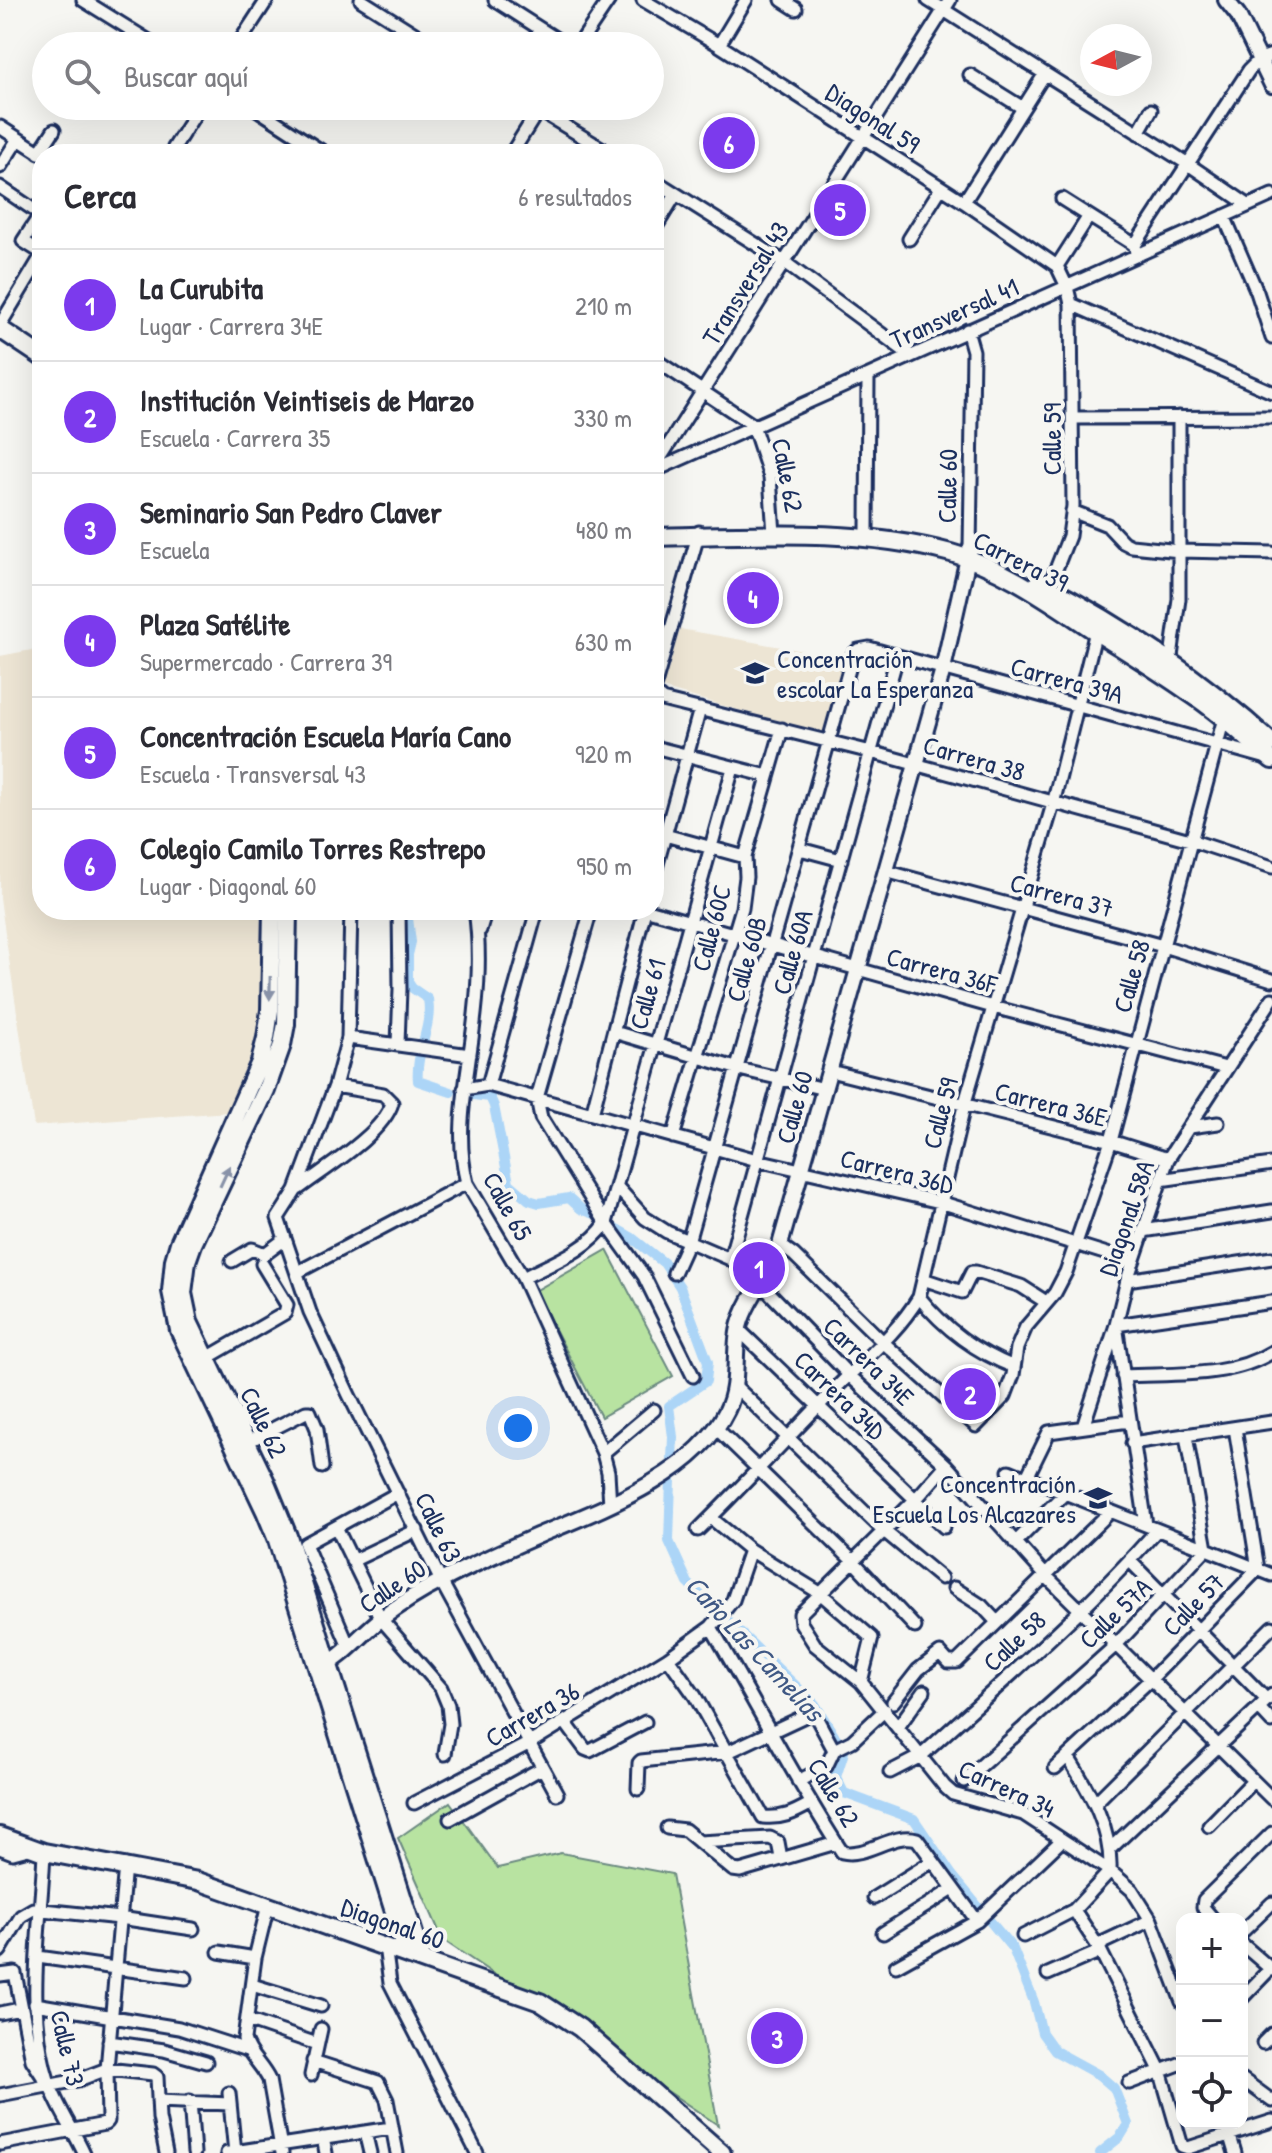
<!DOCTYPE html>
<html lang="es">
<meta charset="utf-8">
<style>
:root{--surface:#fff;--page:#f2f2f3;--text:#2b2b33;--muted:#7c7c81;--line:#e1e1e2;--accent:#7c3aed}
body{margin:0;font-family:"Patrick Hand",sans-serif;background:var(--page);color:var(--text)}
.controls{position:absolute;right:24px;bottom:24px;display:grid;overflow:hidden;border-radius:16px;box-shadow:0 8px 32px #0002}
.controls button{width:72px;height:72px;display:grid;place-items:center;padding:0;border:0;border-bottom:2px solid var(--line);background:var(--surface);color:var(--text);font:40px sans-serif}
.compass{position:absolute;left:1080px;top:24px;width:72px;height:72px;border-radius:50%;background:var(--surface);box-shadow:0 8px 32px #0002;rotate:263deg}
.you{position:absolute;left:518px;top:1428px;width:28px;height:28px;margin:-20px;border:6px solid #fff;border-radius:50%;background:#1a73e8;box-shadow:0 0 0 12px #1a73e833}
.badge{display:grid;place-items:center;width:52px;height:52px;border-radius:50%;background:var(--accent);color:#fff;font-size:26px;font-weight:700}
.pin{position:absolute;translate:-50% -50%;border:4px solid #fff;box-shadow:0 2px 8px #0006}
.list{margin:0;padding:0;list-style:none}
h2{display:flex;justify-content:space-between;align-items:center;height:104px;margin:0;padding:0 32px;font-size:34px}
h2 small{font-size:26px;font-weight:400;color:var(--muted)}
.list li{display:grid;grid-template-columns:52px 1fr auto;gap:24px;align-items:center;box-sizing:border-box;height:112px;padding:0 32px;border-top:2px solid var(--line)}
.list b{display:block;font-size:30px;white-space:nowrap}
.list p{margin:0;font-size:26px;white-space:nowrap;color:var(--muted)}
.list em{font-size:26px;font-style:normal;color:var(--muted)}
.icon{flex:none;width:44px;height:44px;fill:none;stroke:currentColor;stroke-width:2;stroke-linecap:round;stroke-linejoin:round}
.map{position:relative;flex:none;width:1272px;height:2153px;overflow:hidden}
.search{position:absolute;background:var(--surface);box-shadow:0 8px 32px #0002;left:32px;top:32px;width:632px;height:88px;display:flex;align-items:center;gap:20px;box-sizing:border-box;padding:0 28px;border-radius:44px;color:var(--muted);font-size:30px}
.panel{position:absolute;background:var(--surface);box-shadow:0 8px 32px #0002;left:32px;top:144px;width:632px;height:776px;border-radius:32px}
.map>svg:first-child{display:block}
</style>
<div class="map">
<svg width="1272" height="2153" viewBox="0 0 1272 2153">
<rect width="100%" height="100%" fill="#f6f6f2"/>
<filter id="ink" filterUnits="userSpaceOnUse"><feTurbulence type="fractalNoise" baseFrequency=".0125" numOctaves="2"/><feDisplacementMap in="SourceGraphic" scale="16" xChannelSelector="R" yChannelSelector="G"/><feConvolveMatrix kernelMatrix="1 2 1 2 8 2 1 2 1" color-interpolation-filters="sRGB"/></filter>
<g filter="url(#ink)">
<path fill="#ede5d4" d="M680,629L848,659L825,735L662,688Z
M42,648V910H263L261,1032L229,1112L34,1126L0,899V656Z"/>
<path fill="#b8e3a1" stroke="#6a8980" stroke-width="2" d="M607,1250L673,1376L601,1417L535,1291Z
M450,1802L498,1868L561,1853L672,1874L718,2125L443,1940L398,1838Z"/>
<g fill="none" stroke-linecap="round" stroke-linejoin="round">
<path stroke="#acd5f7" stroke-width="10" d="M407,910L411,942L408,955V982L412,988L428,999C433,1027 415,1052 418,1081L451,1092
M473,1095L490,1097L494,1106L509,1183L529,1200L539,1203L569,1198L581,1209L595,1214
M617,1229L631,1237L664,1263L680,1287L708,1362L706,1381L669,1406L673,1437L672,1459
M671,1480L669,1541L688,1583L815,1704L844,1752L836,1777L844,1793L914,1819L952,1875L1013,1949L1034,2002L1042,2033L1055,2051L1099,2075L1114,2088L1128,2124L1120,2137L1100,2153"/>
<g stroke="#1b2f5e" stroke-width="17">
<path id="minor" d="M83,0L157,46
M361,0L434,46
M495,0L567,46
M643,0L719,45L964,202L1057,266L1067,287L1071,304L1073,506L1069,536L1049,587
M782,0L796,9
M928,0L1188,164L1248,205
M719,45L746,0
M237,46L267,0
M578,46L609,0
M970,75L1023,108
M252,106L326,154
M532,106L611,154
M0,127L42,154
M1138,133L1151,110
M39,153L54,130
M170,154L200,106
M511,154L541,106
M0,167L18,139
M654,180L784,262L910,355
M0,187L40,214
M1062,199L1135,245
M964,202L1044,75
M42,212L23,241L42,253
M1224,216L1257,292L1272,338
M654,230L676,194
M909,239L941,188
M1136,255L1135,245L1249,70L1260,59L1272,55
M1057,266L1089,216
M1071,304L1272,392
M0,325L42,255
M967,330L973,351L970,549
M654,359L753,425L770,477L774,534
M1073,418L1272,417
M654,468L950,0
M654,471L1272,195
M1072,511L1107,525L1123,542L1131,546L1180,551L1272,553
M867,530L868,377
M1170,664L1179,599V417
M654,688L699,532
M654,693L662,700L871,752L1190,840L1272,867
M654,747L768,776
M654,832L745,857
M800,849L841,860
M885,871L1163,946L1272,980
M654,875L700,709
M351,910L348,1038L335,1086L296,1190L278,1218L310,1312L349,1395L441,1581L557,1794
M475,910C482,958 477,1005 470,1053C464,1097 456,1139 467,1183L523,1278L603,1453L608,1472L610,1505
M591,910L537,1098L541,1118L606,1223L644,1276L693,1376
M648,910L993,1007L1226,1068
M480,930L486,910
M614,1032L739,1069L825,1089
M348,1038L470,1055
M398,1044L400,989L399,910
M830,1071L1111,1141L1168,1159
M488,1085L537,910
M464,1089L488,1085L757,1160L940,1202L1133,1262
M592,1114L645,910
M1190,1127L1218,1123
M673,1137L742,908L746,877L745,857L782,729
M1160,1180L1272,1164
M617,1187L645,1218L667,1232L730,1259L762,1285L849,1375L946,1465L1046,1576L1272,1799
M298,1189C324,1169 383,1134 392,1103L383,1094L335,1086
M1143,1231L1272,1211
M780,1245L794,1255L884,1343L976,1426L1005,1396L1013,1375L1017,1348L1026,1327L1055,1293L1066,1272L1111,1141L1224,718
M730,1259L897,657
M232,1261L252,1249L265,1254L285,1239
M298,1272L467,1183
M674,1273L688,1242L853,655L858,650L869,648L1267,758
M523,1278C552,1263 587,1251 606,1223L733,768
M923,1279L962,1292L972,1272H976L1021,1286L1046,1302
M1127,1280L1272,1258
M919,1297C944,1328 976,1352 1014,1367
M738,1329L944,1527
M207,1358L285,1313L287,1305L262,1264
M1123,1376C1171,1373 1229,1379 1272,1352
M735,1386L884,1531L941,1578
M1083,1427L1116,1325L1127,1280L1168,1159L1272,999
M716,1428L854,1562L915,1627
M247,1442L306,1412H310L317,1429L322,1467
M1132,1443L1272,1422
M603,1453L654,1410
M946,1465L916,1499L800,1614L801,1623L815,1645L861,1682L945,1787L953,1794L1023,1814L1110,1871L1132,1890L1151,1920L1182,2002
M1009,1471L1272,1575
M1027,1477L1049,1432L1129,1421
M711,1518L750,1550L820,1593L872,1638L861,1682
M1146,1525L1116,1325L1272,1302
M336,1527L381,1619L441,1688L448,1705L450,1724L445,1754
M698,1530C744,1485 787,1438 832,1392C862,1361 896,1335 919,1297L964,1106L1053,804L1096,631
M1015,1543L1064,1494
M352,1561L417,1530
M1130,1561L1267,1700
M954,1588L982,1606L997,1622
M711,1627C755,1702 795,1780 842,1852C867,1858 892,1832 917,1839L977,1921
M349,1647L305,1544L398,1493
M668,1658L695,1696L763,1817C782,1819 794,1813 810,1804
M893,1702L918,1670L940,1653L948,1662H957L1110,1512
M1259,1708L1272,1722
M565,1722L585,1749L590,1751L645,1722
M898,1727L924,1691
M1055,1768L1151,1679L1258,1569L1235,1428
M890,1772L921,1756C1001,1683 1085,1612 1157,1530
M798,1781L826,1767L834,1750L852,1741L885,1710
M964,1781L1116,1645L1206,1549L1186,1436
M638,1789L639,1763L641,1761L728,1752L807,1715H815L834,1750
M1096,1802L1272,1627
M414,1803L528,1744L668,1658L711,1627L733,1600L750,1550
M450,1819L542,1768
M1209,1826L1253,1781
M667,1828L685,1830L733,1870L740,1871L836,1843
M699,1842L770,1838L778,1842L781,1858
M0,1848L13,1853L32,1848
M1110,1849L1272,1695
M44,1852C41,1927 25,2007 48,2080C56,2105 73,2129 84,2153
M874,1898L933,1861
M268,1905L255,1958L244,2039C248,2055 262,2065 269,2080L282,2153
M1074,1910L1099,1948L1160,2070L1182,2146L1188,2148L1272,2121
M1213,1919L1203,1907L1204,1900L1272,1833
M1242,1932L1272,1903
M883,1933L953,1889
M1023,1936L1074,1910L1110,1871C1112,1828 1090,1793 1068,1757
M1242,1944L1272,1970
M385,1946L390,1983L477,2153
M0,1951L21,1916L33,1909L120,1918L193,1929
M219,1952L255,1958
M38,1957L186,1978
M896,1966L977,1921L1062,1840
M1048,1974L1094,1954L1104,1942L1151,1920
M0,1975L15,1973L32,2060L47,2083
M252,1985L321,2006
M1242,1998L1272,1967
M35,2004L179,2028L247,2050
M0,2013L20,2009
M247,2020L317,2044
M109,2042L164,2050L206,2062
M1263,2043L1272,2034
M313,2061L378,2082L387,2100L397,2153
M311,2075L321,2029
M1242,2079L1272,2101
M1129,2083L1182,2063
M229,2093L235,2153
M0,2095L78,2080L107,2069L153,2074L157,2077L159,2118L166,2153
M158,2101L230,2104
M190,2101L194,2153
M1226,2123L1235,2153
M365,2132L370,2153
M323,2138L326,2153
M0,2144L105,2124L108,2121L107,2069L125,1865
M227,2153L391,2128"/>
</g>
<g stroke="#1b2f5e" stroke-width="20">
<path id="tertiary" d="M1226,0L1238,15L1272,85
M320,1668C344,1657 360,1635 381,1619C400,1604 421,1591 443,1580C474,1564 505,1550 537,1536C599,1510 696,1475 727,1410C742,1380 730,1345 743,1315C753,1290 771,1272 780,1245L943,669L970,549"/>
</g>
<g stroke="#1b2f5e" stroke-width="22">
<path id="secondary" d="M0,329L42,357
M654,537C752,535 855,527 951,553C1003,567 1051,602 1095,631C1126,651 1157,670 1187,691C1218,711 1244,736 1272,760
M1038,582C1121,625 1203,680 1272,743
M272,910L270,1010L266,1038L260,1062L179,1243L174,1260L171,1291L179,1330L265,1511L277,1540L407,1953
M288,910L286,1024L282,1045L266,1090L193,1244L187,1261L183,1293L189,1322L265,1480L288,1536L422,1959
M0,1836L44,1852L198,1881L540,2002L580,2028L722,2153"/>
</g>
<use href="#minor" stroke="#f6f6f2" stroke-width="11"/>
<use href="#tertiary" stroke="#f6f6f2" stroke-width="14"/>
<use href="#secondary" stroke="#f6f6f2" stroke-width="16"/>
</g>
<defs><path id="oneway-solid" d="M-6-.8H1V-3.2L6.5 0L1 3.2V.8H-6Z" transform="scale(2)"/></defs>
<g fill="#8892a8">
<use href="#oneway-solid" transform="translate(270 988) rotate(91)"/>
<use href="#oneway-solid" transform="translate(225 1176) rotate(-65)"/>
</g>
</g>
<defs>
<g id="school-bare" transform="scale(2.16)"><path d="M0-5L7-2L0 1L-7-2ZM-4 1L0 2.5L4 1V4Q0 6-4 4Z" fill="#1b2f5e" stroke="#f6f6f2" stroke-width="2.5" paint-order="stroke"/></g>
</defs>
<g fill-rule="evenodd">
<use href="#school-bare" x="755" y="673"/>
<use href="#school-bare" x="1098" y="1498"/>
</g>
<g text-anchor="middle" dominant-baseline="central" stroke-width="8" stroke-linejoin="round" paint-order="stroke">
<g font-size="26" fill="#1b2f5e" stroke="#f6f6f2">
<text transform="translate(873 118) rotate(33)">Diagonal 59</text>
<text transform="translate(745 283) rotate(-58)">Transversal 43</text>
<text transform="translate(954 313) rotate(-24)">Transversal 41</text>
<text transform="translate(1051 439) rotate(-90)">Calle 59</text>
<text transform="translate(788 475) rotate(79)">Calle 62</text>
<text transform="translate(947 486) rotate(-89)">Calle 60</text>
<text transform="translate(1021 561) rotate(27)">Carrera 39</text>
<text transform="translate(1067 680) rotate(15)">Carrera 39A</text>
<text transform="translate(974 758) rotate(16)">Carrera 38</text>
<text transform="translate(1062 895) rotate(15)">Carrera 37</text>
<text transform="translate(711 928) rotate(-75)">Calle 60C</text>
<text transform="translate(792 952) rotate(-74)">Calle 60A</text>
<text transform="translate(746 959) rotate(-74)">Calle 60B</text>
<text transform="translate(942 970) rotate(15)">Carrera 36F</text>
<text transform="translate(1131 976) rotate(-74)">Calle 58</text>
<text transform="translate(647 994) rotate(-74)">Calle 61</text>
<text transform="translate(1051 1104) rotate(14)">Carrera 36E</text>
<text transform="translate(794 1107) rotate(-74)">Calle 60</text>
<text transform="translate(940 1113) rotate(-75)">Calle 59</text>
<text transform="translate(897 1171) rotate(14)">Carrera 36D</text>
<text transform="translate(508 1206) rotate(61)">Calle 65</text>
<text transform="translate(1126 1218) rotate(-71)">Diagonal 58A</text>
<text transform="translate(869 1361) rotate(44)">Carrera 34E</text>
<text transform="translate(840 1395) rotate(44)">Carrera 34D</text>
<text transform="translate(264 1422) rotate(64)">Calle 62</text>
<text transform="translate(439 1527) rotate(64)">Calle 63</text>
<text transform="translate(392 1586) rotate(-34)">Calle 60</text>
<text transform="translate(1193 1604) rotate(-46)">Calle 57</text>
<text transform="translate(1115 1613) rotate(-44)">Calle 57A</text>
<text transform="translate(1014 1641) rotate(-43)">Calle 58</text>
<text transform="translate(532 1714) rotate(-30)">Carrera 36</text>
<text transform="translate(1007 1788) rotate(25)">Carrera 34</text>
<text transform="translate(834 1792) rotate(59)">Calle 62</text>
<text transform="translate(393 1923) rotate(19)">Diagonal 60</text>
<text transform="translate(68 2048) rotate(77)">Calle 73</text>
</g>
<g font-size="26" fill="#1b2f5e" stroke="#f6f6f2" text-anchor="start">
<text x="777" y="658">Concentración<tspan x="777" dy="30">escolar La Esperanza</tspan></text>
<text x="1076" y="1483" text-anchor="end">Concentración<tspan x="1076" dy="30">Escuela Los Alcazares</tspan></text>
</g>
<g font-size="28" font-style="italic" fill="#3f5884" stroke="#f6f6f2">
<text transform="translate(755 1648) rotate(47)">Caño Las Camelias</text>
</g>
</g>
</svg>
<div class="controls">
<button>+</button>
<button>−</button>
<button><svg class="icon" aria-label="locate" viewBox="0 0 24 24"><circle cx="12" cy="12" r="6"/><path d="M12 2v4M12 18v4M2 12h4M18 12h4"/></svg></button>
</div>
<svg class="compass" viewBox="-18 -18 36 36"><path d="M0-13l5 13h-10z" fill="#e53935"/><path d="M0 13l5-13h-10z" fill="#7c7c81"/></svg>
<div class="you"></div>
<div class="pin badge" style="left:759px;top:1268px">1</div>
<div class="pin badge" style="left:970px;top:1394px">2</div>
<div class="pin badge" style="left:777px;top:2038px">3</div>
<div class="pin badge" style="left:753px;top:598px">4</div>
<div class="pin badge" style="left:840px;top:210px">5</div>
<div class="pin badge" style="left:729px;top:143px">6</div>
<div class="search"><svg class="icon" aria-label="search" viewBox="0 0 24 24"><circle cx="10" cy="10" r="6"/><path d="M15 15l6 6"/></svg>Buscar aquí</div>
<section class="panel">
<h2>Cerca<small>6 resultados</small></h2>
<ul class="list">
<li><span class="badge">1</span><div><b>La Curubita</b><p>Lugar · Carrera 34E</p></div><em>210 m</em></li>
<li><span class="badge">2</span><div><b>Institución Veintiseis de Marzo</b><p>Escuela · Carrera 35</p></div><em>330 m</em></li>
<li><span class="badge">3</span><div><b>Seminario San Pedro Claver</b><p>Escuela</p></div><em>480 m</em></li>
<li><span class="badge">4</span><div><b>Plaza Satélite</b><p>Supermercado · Carrera 39</p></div><em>630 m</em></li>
<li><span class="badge">5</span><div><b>Concentración Escuela María Cano</b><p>Escuela · Transversal 43</p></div><em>920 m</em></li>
<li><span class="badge">6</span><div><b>Colegio Camilo Torres Restrepo</b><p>Lugar · Diagonal 60</p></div><em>950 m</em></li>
</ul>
</section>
</div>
